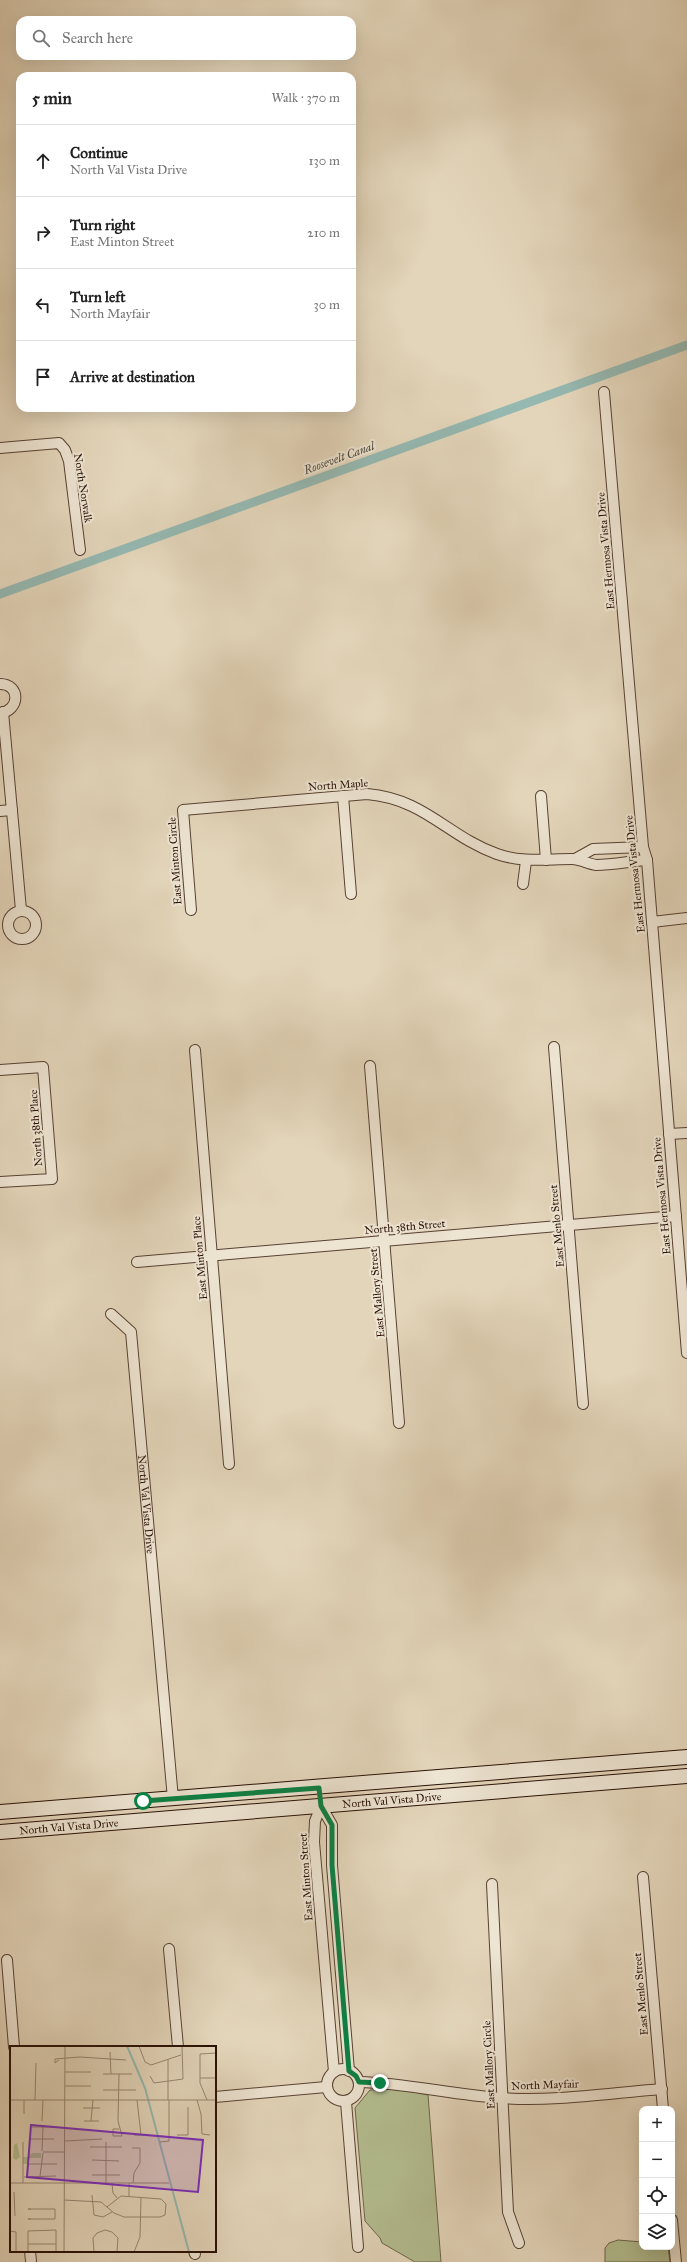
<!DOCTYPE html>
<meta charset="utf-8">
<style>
:root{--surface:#fff;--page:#f2f2f2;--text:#222;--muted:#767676;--line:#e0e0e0}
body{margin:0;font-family:"IM FELL Great Primer",serif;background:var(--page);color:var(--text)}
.controls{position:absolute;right:12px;bottom:12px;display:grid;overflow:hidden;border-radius:8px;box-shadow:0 4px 16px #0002}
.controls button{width:36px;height:36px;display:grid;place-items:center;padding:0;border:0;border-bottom:1px solid var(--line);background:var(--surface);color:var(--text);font:20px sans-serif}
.stop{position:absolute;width:12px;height:12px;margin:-9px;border:3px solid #0b8043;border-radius:50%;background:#fff}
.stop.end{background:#0b8043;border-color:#fff;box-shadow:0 1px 4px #0008}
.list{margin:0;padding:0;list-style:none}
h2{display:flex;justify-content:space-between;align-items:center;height:52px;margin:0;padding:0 16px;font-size:17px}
h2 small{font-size:13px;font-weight:400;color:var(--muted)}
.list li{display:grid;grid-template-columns:26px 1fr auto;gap:12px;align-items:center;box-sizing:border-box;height:72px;padding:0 16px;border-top:1px solid var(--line)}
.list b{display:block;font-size:15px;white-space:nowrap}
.list p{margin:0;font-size:13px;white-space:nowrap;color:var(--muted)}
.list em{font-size:13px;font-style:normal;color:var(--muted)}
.icon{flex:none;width:22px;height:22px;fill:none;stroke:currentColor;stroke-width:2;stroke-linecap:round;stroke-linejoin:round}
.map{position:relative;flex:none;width:687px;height:2262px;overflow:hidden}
.search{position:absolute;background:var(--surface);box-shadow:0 4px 16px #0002;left:16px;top:16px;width:340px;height:44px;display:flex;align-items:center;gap:10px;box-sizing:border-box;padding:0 14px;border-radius:12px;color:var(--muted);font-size:15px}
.panel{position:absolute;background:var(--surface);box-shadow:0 4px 16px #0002;left:16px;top:72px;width:340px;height:340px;border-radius:12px}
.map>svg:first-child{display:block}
</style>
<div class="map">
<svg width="687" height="2262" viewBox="0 0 687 2262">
<rect width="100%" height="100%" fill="#e3d5ba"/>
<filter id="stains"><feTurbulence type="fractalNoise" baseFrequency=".005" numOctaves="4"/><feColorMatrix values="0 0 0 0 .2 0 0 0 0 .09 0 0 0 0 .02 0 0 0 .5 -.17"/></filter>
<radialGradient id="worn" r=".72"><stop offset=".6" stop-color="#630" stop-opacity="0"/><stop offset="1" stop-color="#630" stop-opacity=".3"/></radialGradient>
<path fill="#b3bd90" stroke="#6e664b" d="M401,2089L428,2095L441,2262H415L382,2243L380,2238L365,2221L355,2108L370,2090Z
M618,2240L642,2242V2247H668L670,2262H605V2248L609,2243Z"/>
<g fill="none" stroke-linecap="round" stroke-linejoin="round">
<path stroke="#95b8b1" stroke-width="9" d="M0,594L687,345"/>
<g stroke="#584133" stroke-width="12">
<g id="street">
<path d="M604,392L643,847L647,860L687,1353"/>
<path d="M0,448L59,443L65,450L69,461L80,550"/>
<path d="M0,684C21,684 20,711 0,713"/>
<path d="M3,712L21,910"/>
<path d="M343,796L351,894"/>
<path d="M541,796L546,860"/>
<path d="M0,811L12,810"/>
<path d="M575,859L593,849L643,847"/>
<path d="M523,884L526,861"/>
<path d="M191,910L183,810L367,794C425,799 447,836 497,854C523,863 546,859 572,859C580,859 588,864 596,865C613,865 631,861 647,860"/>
<circle cx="22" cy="925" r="14"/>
<path d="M652,922L687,918"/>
<path d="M554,1047L583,1404"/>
<path d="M195,1050L229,1464"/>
<path d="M370,1066L399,1423"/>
<path d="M0,1070L43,1067L52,1179L0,1182"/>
<path d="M669,1134L687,1133"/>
<path d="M137,1262L676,1216"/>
<path id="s1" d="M111,1314L131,1332L173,1799"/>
<path d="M321,1806L332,1825V1865L349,2071"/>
<path d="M321,1806L315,1821L314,1842L334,2072"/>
<path d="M643,1877L663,2109"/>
<path d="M492,1884L508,2212L519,2243"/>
<path d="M169,1949L178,2047"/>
<path d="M7,1960L14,2047"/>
<circle cx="343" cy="2085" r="16"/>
<path d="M359,2082C407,2083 453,2095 501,2098C554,2102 609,2093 662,2089"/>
<path d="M215,2097L326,2087"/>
<path d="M346,2102L358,2247"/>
<path d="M672,2220L676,2262"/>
<path d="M30,2251L31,2261"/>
<path d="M194,2251L195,2254"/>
</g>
</g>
<g stroke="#291006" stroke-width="16">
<g id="secondary">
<path d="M0,1812L687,1757"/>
<path id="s2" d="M0,1832L687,1776"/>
</g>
</g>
<use href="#street" stroke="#ede4d2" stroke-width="10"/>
<use href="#secondary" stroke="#ede4d2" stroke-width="14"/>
</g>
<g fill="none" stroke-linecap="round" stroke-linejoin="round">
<path stroke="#0b8043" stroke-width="5" d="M143,1801L319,1788L321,1806L332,1825V1865L349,2071L356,2076L359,2082L380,2083"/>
</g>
<g text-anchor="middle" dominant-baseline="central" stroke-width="4" stroke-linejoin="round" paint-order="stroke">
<g font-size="11" fill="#291006" stroke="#ede4d2">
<text transform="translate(83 488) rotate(81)">North Norwalk</text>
<text transform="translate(606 551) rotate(-95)">East Hermosa Vista Drive</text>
<text transform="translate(338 785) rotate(-4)">North Maple</text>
<text transform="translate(175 861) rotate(-94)">East Minton Circle</text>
<text transform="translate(635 874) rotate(-96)">East Hermosa Vista Drive</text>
<text transform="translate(36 1128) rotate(-94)">North 38th Place</text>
<text transform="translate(662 1196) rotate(-95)">East Hermosa Vista Drive</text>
<text transform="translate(557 1226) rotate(-95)">East Menlo Street</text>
<text transform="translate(405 1227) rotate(-5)">North 38th Street</text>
<text transform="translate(200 1258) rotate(-95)">East Minton Place</text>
<text transform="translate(377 1293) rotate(-95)">East Mallory Street</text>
<text stroke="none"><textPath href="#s1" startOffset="200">North Val Vista Drive</textPath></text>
<text stroke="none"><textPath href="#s2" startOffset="393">North Val Vista Drive</textPath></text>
<text stroke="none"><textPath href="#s2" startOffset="69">North Val Vista Drive</textPath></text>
<text transform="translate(306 1877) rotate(-94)">East Minton Street</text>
<text transform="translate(641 1994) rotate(-95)">East Menlo Street</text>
<text transform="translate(489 2065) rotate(-93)">East Mallory Circle</text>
<text transform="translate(545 2085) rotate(-2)">North Mayfair</text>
</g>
<g font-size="12" font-style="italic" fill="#4f4b42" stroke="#ede4d2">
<text transform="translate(339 458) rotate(-20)">Roosevelt Canal</text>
</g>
</g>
<g transform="translate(10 2046)">
<rect width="206" height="206" fill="#e3d5ba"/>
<path d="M7,97L10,111L6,114L3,112L4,99ZM22,107H31V112H18V118H13V111H18Z" fill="#b3bd90"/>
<path fill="none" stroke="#95b8b1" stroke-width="2" d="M117,0L135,42L179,206"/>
<path fill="none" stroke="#998672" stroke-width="1" d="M129,0L135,16L141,19L171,9M100,6L101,28M49,14L45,17V13L70,11L116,14M55,26H81M93,28H122M109,28L108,75L112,90H103V83H109M140,30L144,37L173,33L172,0M190,32H206M55,40H81M93,44H126M0,54H206M25,54L26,17M127,54L131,89M158,54V13M187,54L191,68L192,88L200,89M197,54L190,37V8L206,7M73,62H90M14,68V54M32,75L33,54M74,75H89M81,75L83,54M21,81H44M124,89H139M167,89H178V61M21,93H44M55,95L92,93M150,96L159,95V54M80,101H112M122,102H130V117L124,127L123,137M32,105L33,81M33,106H54M82,114L109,115M19,118H47M82,129H110M30,130L33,107M14,131L46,130M0,137H159M13,137V96M96,137V96M102,137L103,147L107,152M119,137V150M4,146L5,170M82,149L84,169M54,154L91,156L104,167L114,171H150L155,169M97,161L111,150L151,153L156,158L155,169M21,163H18H45V173H18H21M84,169L93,171L102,166M0,185L6,186V206M18,198H46M18,206V185L46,184V206M54,206L55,0M84,206L83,192L87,187L95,184L102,186L108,192L107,206M124,206L130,191L131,152"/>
<path fill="#7b2cbf" fill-opacity="0.15" stroke="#7b2cbf" stroke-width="2" d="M21,79L193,94L188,146L17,131Z"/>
<rect width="206" height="206" fill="none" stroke="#291006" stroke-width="2"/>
</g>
<rect width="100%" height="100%" filter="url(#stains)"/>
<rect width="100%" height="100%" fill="url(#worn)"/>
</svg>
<div class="controls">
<button>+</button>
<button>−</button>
<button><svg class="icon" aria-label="locate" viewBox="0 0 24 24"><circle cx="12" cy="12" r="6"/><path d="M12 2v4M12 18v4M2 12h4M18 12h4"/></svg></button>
<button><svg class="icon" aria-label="layers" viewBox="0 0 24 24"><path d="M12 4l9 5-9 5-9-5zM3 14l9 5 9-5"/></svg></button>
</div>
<div class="stop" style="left:143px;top:1801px"></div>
<div class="stop end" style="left:380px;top:2083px"></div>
<div class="search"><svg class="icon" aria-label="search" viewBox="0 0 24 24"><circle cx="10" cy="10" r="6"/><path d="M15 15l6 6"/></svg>Search here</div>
<section class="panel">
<h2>5 min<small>Walk · 370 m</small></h2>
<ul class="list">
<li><svg class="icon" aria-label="ahead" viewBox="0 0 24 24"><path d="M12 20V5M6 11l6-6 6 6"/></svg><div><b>Continue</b><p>North Val Vista Drive</p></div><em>130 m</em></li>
<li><svg class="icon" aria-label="right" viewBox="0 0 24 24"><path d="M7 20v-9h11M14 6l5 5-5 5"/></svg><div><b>Turn right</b><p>East Minton Street</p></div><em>210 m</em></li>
<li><svg class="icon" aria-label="left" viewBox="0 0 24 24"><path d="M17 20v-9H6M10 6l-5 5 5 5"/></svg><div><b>Turn left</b><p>North Mayfair</p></div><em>30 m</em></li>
<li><svg class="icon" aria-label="arrive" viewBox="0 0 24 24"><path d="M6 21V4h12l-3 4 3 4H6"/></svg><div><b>Arrive at destination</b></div></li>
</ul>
</section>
</div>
